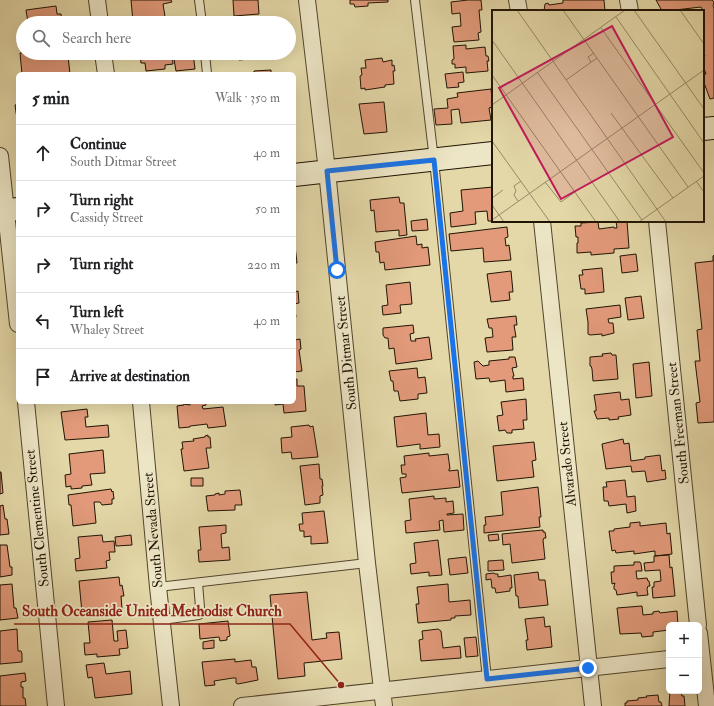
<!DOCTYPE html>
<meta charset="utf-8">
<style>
:root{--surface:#fff;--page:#f2f2f2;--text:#202124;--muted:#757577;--line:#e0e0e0}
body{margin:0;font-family:"IM FELL Double Pica",serif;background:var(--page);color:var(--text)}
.controls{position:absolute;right:12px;bottom:12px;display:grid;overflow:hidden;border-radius:6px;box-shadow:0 4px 16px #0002}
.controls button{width:36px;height:36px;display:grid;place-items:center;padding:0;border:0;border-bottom:1px solid var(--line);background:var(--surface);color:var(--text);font:20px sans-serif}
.stop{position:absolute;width:12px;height:12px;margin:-9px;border:3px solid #1a73e8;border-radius:50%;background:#fff}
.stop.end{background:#1a73e8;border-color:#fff;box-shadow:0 1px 4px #0008}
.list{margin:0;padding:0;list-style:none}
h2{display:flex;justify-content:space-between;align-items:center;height:52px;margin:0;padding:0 16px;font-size:17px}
h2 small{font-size:13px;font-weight:400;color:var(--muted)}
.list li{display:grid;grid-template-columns:26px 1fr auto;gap:12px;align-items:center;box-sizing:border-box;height:56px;padding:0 16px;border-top:1px solid var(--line)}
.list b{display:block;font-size:15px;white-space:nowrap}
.list p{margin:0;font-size:13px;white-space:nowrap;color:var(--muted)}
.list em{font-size:13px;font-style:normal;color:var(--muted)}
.icon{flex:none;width:22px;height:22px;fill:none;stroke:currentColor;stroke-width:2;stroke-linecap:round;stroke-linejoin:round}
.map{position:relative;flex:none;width:714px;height:706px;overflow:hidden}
.search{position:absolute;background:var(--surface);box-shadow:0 4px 16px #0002;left:16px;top:16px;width:280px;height:44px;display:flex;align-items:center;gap:10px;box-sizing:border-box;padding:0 14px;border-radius:22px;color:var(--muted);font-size:15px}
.panel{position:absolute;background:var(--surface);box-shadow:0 4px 16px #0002;left:16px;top:72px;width:280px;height:332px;border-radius:6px}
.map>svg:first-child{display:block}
</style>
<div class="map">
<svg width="714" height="706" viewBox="0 0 714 706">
<rect width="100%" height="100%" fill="#e4d8a8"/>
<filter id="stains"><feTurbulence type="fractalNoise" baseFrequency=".005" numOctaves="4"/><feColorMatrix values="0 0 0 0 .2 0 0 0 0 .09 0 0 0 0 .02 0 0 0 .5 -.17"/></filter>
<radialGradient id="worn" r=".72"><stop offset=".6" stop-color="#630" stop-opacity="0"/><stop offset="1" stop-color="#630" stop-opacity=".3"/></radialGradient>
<path fill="#e29a7a" stroke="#201404" d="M131,0H171L172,2L163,4L166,23L133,22Z
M233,0H258L259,14L234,16Z
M350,0H388V2L368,3V6L355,7L354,4H350Z
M468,0H481L482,10H479L481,32L478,33L479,40L454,42L452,27L461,26L460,13L452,14L451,2Z
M563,0H604L605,11H544L545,4L548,3L549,5L563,3Z
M656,0H712L714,2L713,6L714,8V98L710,99L703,80V75L706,74L703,66V56H705L703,52V11L701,7L675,10V11H662Z
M56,6L57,14H61L62,23H26H28L26,10Z
M466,45V49L485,47L486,56H488L489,61H487L488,71L466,73V67L455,68V64H452V60L454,59L453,46Z
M20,53H64V57L68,56L70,74H22Z
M140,53H172L173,64L165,65V69L146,71L145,63H141Z
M173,53H193L195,69L176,71Z
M228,53H269V57L239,60V57L237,59H229Z
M382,58L383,62L392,60V66L394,65L395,71H393L394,84L385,85V87L365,90V88L361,89L360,76L362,75L361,68H366L365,60Z
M271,70V74H254V71Z
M463,72L464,82L458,83L459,87L447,88L445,74Z
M491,89L493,107L489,108L491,120L461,123L459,109L451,110L452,124L436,125L434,109L448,108L447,99L458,97L457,93Z
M384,102L387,132L364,134L359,104Z
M18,104V119H17L15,105Z
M493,187V221H488L487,211L475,212L476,224L451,227L450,213L463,211L461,190Z
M399,197L400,203H404L407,235L399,236V230L376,232L374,210L371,211L370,200Z
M427,219L428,230L412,231L411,221Z
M616,221H627L629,248L614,249V253L591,255V252L577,253V243H578V237H576L575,226H581V223L598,222L599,229L614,227V228H617Z
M507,227L508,237L505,238L506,246L509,245L511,260L484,262L483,248L451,251L449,234Z
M416,236L417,245L422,244V248L428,247L430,265L385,270L384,262L380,263L379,252H376L375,242Z
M294,237L297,263H294Z
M636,254L638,271L622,273L620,256Z
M714,255V422L698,423L696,403L700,402L695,361H700L697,330L702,329L695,263L713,261V256Z
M602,268L604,292L585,294V289H581L579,275H583L582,270Z
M511,271L513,292H509L510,300L491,302L487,274Z
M410,282L412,304L400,305L401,313L383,315L382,306L388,305L386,285Z
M298,291L299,303L294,304L296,317H294V292Z
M641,296L644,318L628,320L625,298Z
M620,305L621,317L608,319L609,323H613L614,333L602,336V334L590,335L588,334V322L586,309Z
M516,316L517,325H514L516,337H512L513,350L487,352L485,338L493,337L492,328H489L487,319Z
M413,325L414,333L410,334L411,341H416L415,339L429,337L432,359L396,364L394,348L389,349L388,338H385L383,335V328Z
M300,339L301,349L299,350L302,371L294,372V340Z
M611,353L612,355H616L618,379L593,381L592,369L591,366H590V357L603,356L602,354Z
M509,357H515L517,367L512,368L514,376H513V379L523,378L524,390L506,392L505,380L490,382L489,378L476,379L474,362L478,361L483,366L489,365V361L509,359Z
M649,362L652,396L636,398L633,364Z
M417,368L418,378L425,377L427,393L418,394V399L400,401L398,391H394L393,381H391L389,371Z
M297,379V386H304L306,411L284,413L283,404L275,405V402H294V380Z
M620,392L621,400L629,399L631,415L618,417L619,419L609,420V418L597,419L594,411H596V407L594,395Z
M526,399L527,420H523L524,429L512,430V433H507L505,430L499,431L497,416L503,415L501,402Z
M190,402H206V405L202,406L203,409L223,407L226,426L208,428L207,424L190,426V427L179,428L177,406L184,405V404L190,405Z
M87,409L88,417H85L86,427L108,425L109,437L65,440L61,412Z
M426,413L428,435L439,434L440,447L420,449V444L397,447L394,417Z
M309,425L310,427L313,426L318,457L292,459L291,452L282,453L281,438L292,437L291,427Z
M208,435V437H210L211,448H206L209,468L184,471L181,449H183L182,442L194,441L193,439L205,437V436Z
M623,439L624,444L629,443L631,461L645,459V457L660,455L662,471L665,470L666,479L647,482L645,471L632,472L631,466L606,469L602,444Z
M534,442L536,460L532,461L534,477L497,481L493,446Z
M103,450L105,473L90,474L92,485L82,486V488L71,489V486L66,487L65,475L71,474L69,454Z
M429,453V456L448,454L450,469H449V471L458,470L460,487L402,493L400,478L406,477V474H402L401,465H405L404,456Z
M319,464L320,479H322L323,486H322L323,495L320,496V503L305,505L300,466Z
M0,472H1L3,493L0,494Z
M191,478H203V486H191Z
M625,480L627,497L635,496L636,511L627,513L626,504L609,506L608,501H604L603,487H607L606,482Z
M538,487L541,517H539L540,527L484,533V525H486L485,517L503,515L501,492Z
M111,489L112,492L113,491L114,499H112V504L102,505L100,502H94L96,523L73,526L71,505H69L68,495Z
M240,490L242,505H235V510L208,511L206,496L215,495V494L219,493V495L225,494V491Z
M434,496V499L446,498V502L453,501L454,513L447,514V515L463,514L464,530L444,532L443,520L439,521L440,530L406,533L405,521L411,520L409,499Z
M3,505L5,519H7L9,534L0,535V506Z
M324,511L328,543L311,544V536L304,537V531H300L299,524H303L302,513Z
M640,522V526L666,523L667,534L670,533L672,554L655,556V551L634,554V551L616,553L615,550L612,551L609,531H614V529L630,527V523Z
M226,525V533L221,534L222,548L229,547L230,560L199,562L198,550H201L199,527Z
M543,530V532H545L546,538H544L543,540L545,559L512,563L510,544L503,545L502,534Z
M498,534L499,540L489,541L488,535Z
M102,535L103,542L114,541L115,552H109L110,560L106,561L107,568L76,571L75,559L80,558L78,537Z
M131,535L132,545L116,546L115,537Z
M438,540L442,575L429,576V572L411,574L410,564L416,563L414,543Z
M0,545H7L10,567H12V575L0,577Z
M669,555L670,568L672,567L675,596L653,598L652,587H654V582L661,581L660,570L645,571L644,563L654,562V556Z
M466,557L468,573L450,575L448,559Z
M503,560L504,570L488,571V561Z
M634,562H640L641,564L642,571H636L637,579L647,578L648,581H649L650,586H648L647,589L648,595L637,596V592L617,595L616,590L614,589V586L615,583L612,584L611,572H614V566L634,565Z
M538,572L539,580H545L548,605L519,608L518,596H516L514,575Z
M494,573L495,574H498V577L511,575L512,588H510V591L496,593L495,588H492L491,579L486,580V574Z
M119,577L120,586L122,585L124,596H121L122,609L82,613L79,581Z
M12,584L14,608H16L18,618L0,620V585Z
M448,584L449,602L470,600L471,615L455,616V618H451V620L418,623L416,604H419L417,587Z
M307,592L312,640L327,638L326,633L339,632L342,659L304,663L305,676L278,679L270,595Z
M642,606L643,615L653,614V612L659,611L660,613L677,611L678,625H669V630L653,632V636L642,637L641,633L620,634L617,608Z
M544,617L545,627L550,626L552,647L527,650L526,640H528L525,619Z
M112,620L114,641H118L117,631L126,630L128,648L119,649L120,655L97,657V654L85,655L84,643H90L88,622Z
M228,621L230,636L227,637V640L220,641L219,637L200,639L199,624Z
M17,629L18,651H21L22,654V662L0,664V631Z
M438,629L441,631L443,648L460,646L461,658L421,661L419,640L423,639L422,631Z
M476,637L478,656L466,657L464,638Z
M214,640V648L203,649V642Z
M235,659V662L251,660L252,667H256L258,680L238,684L236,683V678H233L214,681L215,685L205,686L202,662Z
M104,663L106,674L130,671L132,694L95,698L92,677L88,678L86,665Z
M25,673L26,681L21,682V687H23V698H25L26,706H0V676Z
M670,691H681L682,696H684L685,706H669Z
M658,695L659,702H661L662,706H625V703H627V701L638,700V698L647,697L646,696Z"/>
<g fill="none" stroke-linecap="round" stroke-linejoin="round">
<g stroke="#51452d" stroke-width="10">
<path id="lane" d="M199,0L202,23
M415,0L434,160L487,679
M205,53L207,74
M158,587L367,563
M162,620L199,615L200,607L198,583"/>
</g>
<g stroke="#51452d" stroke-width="18">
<path id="street" d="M97,0L100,23
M307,0L327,171L367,563L384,706
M517,0L519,11
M628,0L630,11
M103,53L106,74
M0,156L18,324
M542,221L593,706
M657,221L698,625
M26,402L56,706
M141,402L158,587L171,706
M699,633L707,706
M242,706L669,659"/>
</g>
<g stroke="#201404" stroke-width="24">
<path id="secondary" d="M703,129L714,128
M294,175L493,153
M0,211L18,209"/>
</g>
<use href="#lane" stroke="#ede6c6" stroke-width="8"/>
<use href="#street" stroke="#ede6c6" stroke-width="16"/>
<use href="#secondary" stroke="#ede6c6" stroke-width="22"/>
</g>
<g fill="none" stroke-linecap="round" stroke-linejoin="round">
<path stroke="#1a73e8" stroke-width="5" d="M337,270L327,171L434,160L487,679L588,668"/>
</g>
<g text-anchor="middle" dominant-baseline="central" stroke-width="3.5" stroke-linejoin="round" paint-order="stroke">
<g font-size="14" fill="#201404" stroke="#ede6c6">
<text transform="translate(346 353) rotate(-96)">South Ditmar Street</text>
<text transform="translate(678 423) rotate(-96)">South Freeman Street</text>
<text transform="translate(567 464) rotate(-96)">Alvarado Street</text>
<text transform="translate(37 518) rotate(-96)">South Clementine Street</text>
<text transform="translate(153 530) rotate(-95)">South Nevada Street</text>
</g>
</g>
<g transform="translate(492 10)">
<rect width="212" height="212" fill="#e4d8a8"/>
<path fill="none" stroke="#968a66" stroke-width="1" d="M25,0L174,212M71,0L196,177M142,0L212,99M188,0L212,34M124,7L212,133M109,18L212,163M0,30L128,212M99,52L96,47L102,43M45,62L150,210M0,65L104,212M74,70L105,48M0,95L133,0M119,103L181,188M0,131L58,212M204,171L212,182M53,172L69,192L83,182M0,188L11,180M26,191L22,185L24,181L22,176L29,171M0,195L12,212M0,210L212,60M147,212L212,166"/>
<path fill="#c2185b" fill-opacity="0.15" stroke="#c2185b" stroke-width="2" d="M120,16L181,127L69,189L7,78Z"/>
<rect width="212" height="212" fill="none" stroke="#201404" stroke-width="2"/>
</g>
<path fill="none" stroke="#8f2418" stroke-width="1.5" d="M341 685L290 624H14"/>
<circle fill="#8f2418" stroke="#ede6c6" stroke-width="1.5" cx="341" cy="685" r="4"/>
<g font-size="15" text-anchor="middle" font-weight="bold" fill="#8f2418" stroke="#ede6c6" stroke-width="3.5" stroke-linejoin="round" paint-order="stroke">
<text x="152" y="616">South Oceanside United Methodist Church</text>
</g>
<rect width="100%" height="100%" filter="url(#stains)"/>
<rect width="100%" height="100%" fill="url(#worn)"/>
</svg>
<div class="controls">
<button>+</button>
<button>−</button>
</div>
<div class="stop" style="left:337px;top:270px"></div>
<div class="stop end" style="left:588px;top:668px"></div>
<div class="search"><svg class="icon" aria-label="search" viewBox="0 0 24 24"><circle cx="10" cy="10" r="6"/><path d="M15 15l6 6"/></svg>Search here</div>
<section class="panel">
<h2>5 min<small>Walk · 350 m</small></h2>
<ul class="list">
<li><svg class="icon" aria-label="ahead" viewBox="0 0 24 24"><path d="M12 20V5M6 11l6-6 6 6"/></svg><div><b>Continue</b><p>South Ditmar Street</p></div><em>40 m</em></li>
<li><svg class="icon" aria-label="right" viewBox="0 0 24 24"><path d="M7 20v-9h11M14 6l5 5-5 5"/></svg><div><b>Turn right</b><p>Cassidy Street</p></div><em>50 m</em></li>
<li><svg class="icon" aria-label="right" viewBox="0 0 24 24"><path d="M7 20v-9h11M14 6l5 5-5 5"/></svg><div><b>Turn right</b></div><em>220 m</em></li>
<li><svg class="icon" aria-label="left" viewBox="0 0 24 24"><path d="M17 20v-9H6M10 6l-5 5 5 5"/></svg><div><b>Turn left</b><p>Whaley Street</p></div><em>40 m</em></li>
<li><svg class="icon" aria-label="arrive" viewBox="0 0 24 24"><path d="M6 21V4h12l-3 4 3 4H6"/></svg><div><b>Arrive at destination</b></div></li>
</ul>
</section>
</div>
